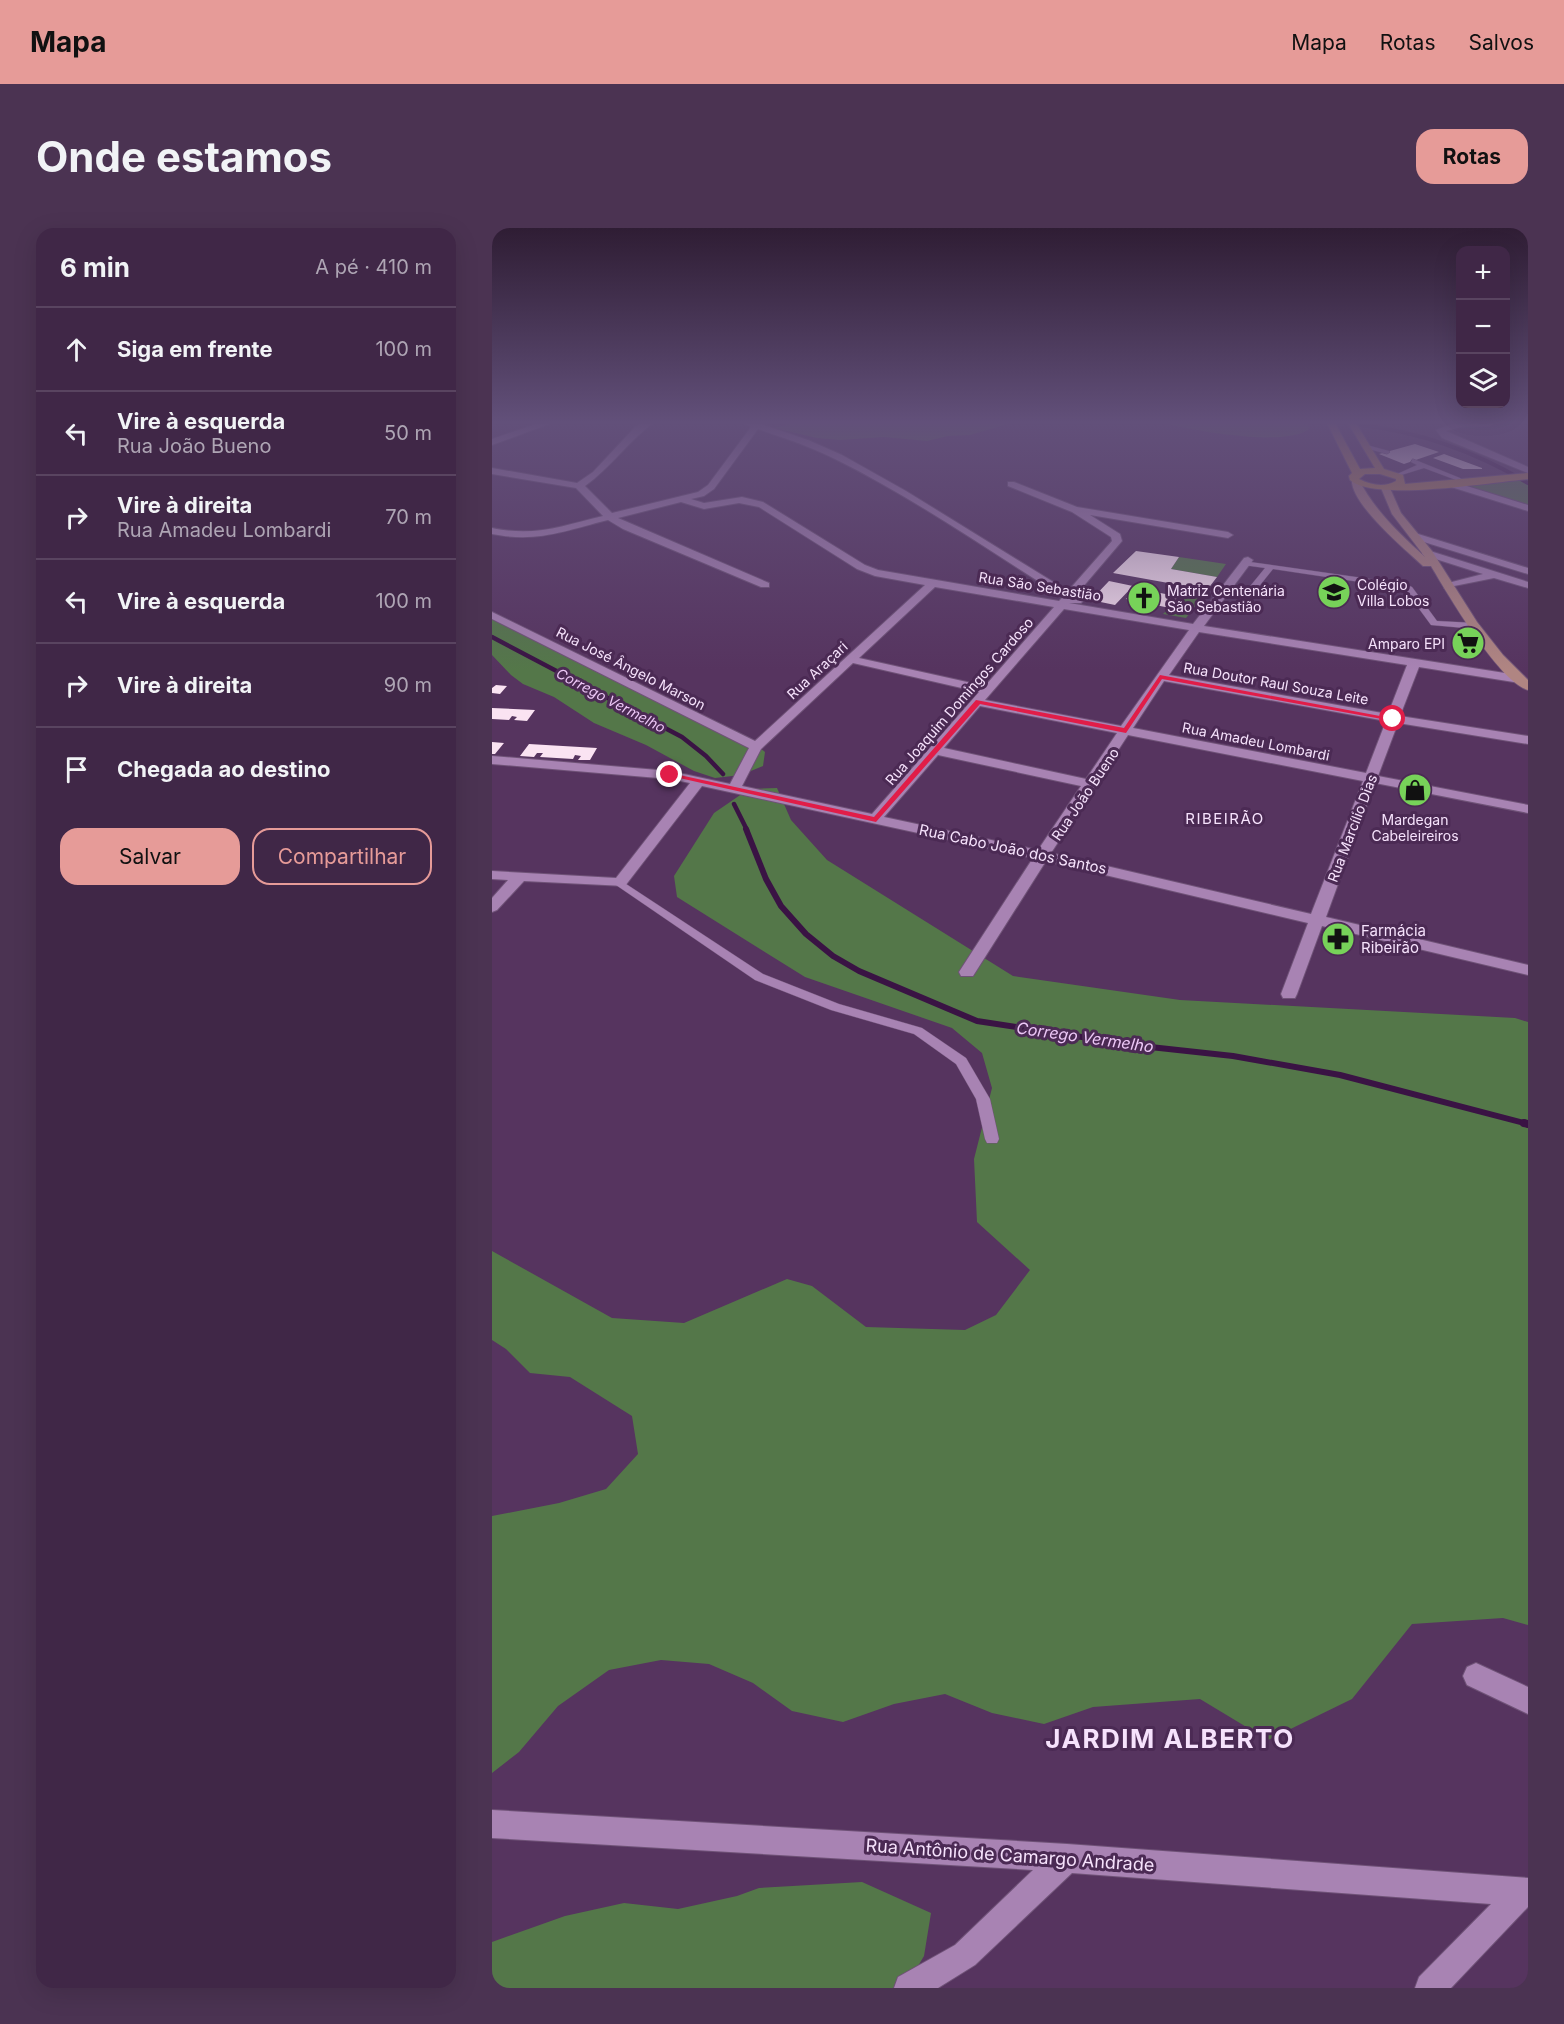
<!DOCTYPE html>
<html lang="pt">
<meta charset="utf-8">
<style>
:root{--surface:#402747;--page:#4b3352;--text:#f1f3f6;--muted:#aea5b4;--line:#594460;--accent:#e69b98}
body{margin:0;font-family:Inter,sans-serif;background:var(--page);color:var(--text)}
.controls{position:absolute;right:18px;top:18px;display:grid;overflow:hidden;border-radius:12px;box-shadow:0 6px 24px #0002}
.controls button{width:54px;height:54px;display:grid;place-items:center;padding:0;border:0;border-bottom:2px solid var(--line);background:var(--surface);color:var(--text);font:30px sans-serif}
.stop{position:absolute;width:18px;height:18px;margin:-14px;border:4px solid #e11d48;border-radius:50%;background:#fff}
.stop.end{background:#e11d48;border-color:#fff;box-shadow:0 2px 6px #0008}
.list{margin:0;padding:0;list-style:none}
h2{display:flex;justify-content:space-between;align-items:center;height:78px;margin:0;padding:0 24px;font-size:26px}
h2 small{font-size:20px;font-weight:400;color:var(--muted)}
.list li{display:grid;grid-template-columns:39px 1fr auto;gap:18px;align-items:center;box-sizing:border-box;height:84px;padding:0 24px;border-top:2px solid var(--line)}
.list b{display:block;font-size:22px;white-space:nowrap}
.list p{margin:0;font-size:20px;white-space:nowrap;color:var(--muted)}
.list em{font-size:20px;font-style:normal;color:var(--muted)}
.actions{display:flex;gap:12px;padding:18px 24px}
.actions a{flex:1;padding:14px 0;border:2px solid var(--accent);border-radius:18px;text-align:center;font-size:21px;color:var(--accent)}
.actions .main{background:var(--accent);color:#111}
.icon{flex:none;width:33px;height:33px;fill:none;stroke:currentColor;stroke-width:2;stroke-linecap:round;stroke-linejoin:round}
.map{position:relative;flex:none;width:1036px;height:1760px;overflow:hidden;border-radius:18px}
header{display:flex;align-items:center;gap:36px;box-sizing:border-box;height:84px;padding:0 30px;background:var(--accent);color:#111}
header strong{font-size:28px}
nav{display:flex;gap:33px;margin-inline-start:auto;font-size:21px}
.intro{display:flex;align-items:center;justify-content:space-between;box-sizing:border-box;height:144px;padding:0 36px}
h1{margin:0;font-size:42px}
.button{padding:15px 27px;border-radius:18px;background:var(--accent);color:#111;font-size:21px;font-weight:700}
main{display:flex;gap:36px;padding:0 36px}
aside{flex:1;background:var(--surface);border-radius:18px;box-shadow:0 6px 24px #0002}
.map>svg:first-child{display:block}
</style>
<header>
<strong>Mapa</strong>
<nav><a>Mapa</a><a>Rotas</a><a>Salvos</a></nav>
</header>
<div class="intro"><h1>Onde estamos</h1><a class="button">Rotas</a></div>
<main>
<aside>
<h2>6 min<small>A pé · 410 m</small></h2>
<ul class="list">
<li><svg class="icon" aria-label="ahead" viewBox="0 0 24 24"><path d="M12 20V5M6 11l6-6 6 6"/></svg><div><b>Siga em frente</b></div><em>100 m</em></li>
<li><svg class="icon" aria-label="left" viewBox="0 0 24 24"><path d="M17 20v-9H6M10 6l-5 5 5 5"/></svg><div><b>Vire à esquerda</b><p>Rua João Bueno</p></div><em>50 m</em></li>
<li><svg class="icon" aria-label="right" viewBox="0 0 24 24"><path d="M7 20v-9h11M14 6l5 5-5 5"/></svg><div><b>Vire à direita</b><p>Rua Amadeu Lombardi</p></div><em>70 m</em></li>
<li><svg class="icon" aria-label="left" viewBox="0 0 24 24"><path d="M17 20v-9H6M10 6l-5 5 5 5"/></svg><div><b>Vire à esquerda</b></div><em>100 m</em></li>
<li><svg class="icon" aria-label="right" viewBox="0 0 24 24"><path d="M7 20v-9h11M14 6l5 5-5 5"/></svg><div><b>Vire à direita</b></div><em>90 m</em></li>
<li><svg class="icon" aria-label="arrive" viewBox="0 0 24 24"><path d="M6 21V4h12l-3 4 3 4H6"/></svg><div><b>Chegada ao destino</b></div></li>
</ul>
<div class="actions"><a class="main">Salvar</a><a>Compartilhar</a></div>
</aside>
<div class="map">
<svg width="1036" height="1760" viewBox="0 0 1036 1760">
<rect width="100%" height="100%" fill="#56345f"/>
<path fill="#547749" d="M301,195H519L478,207L456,208L435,213L392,209L348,212L325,210L282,200Z
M673,195H815L818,200C798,220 701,203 673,195Z
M1036,246V280L960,256Z
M687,329L734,336L725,349L679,341Z
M693,364L712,367L694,390L671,386Z
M0,390L40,409L87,426L201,492L261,514L273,524L271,538L249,547L223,550L202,543L154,517L102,495L62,469L31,456L19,447L0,427Z
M285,560L299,592L335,632L521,748L688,772L1023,790L1036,794V1397L1011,1390L920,1396L860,1471L776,1512L708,1471L601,1479L552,1496L500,1485L453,1466L402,1476L351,1494L300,1483L261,1455L217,1436L169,1432L117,1442L66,1478L27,1524L0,1545V1288L67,1275L114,1261L146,1226L140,1188L78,1149L38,1145L14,1121L0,1112V1023L120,1090L192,1095L295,1051L320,1058L374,1099L473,1102L504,1087L538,1042L485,994L482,931L500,860L490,825L460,800L313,749L185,669L182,648L222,585L257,561Z
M370,1654L439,1685L432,1728L413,1760H0V1714L73,1688L132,1675L186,1681L245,1668L267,1660Z"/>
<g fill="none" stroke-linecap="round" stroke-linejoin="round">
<path stroke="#3a1344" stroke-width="4" d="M869,197C929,204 984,224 1036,255"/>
<path stroke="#3a1344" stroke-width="4.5" d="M0,409L190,509L214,528L231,546
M242,576L255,602"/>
<path stroke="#3a1344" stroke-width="6" d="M254,601L274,651L289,678L314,706L341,728L367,743L485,793L649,818L741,828L848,847L1036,896"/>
<path stroke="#3a1344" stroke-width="8" d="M1032,895L1036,896"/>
</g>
<path fill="#fae3f2" d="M923,216L947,224L912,236L887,226Z
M952,226L990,240V241H971L941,230Z
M644,323L687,329L679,341L725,349L715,362L621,345Z
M617,353L641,358L623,377L599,372Z
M644,360L688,369L678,380L634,371Z
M4,457L15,458L8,466L0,465V460Z
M0,480L43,482L35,493L22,492L25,489L20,488L17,492L0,491Z
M0,514L12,515L3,526H0Z
M37,516L105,520L98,532H86L89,528L83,527L81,531L48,529L51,525H45L42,529L28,528Z"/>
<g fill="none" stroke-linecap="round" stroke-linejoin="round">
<g stroke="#6f5277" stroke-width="1">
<path id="lane" d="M875,217L897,223L898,224L895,226L873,220Z
M921,231L968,250L969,251L964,252L932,240L903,249V247L925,237L919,234Z
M751,333L913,356L920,359L945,393L984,395L988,398L984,401L939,397L914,363L908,360L781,341L760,367L729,366L728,364L732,362H755L773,340L751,337Z
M128,652L271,746L347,776L430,800L474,830L498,871L507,911L505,915H495L493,911L484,871L464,836L422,806L339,782L263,752L124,657L122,655Z"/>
</g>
<g stroke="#6f5277" stroke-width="2">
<path id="street" d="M47,195H60L0,217V211Z
M150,195H161C136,214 118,240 93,258L120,285L206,264L216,257L259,199L252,195H266L316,212L350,227L414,263L576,363L620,313L619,309L580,284L516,258V254H522L585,279L736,304L741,307L736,310L598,287L628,306L630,313L584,367L591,373L589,375H577L701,396L752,330L756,329L761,332L712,398L1032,448V454L1028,455L927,439L908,488L1036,508V516L906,495L886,548L1036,577V585L883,555L834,689L1036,737V747L830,698L805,766L803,770H791L789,766L816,695L554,633L481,748H469L467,744L541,630L210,558L133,658L32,653L5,682L0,684V670L16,652L0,651V643L124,650L198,555L178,551L0,536V528L178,543L238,556L257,520L0,391V384L263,513L433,357L383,348L365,341L267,279L247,275L212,281L189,274L126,290L277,355V359H269L131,301L116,292C72,303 45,315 0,306V300C44,309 69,298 111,288L84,260L0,246V240L85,255L101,244L144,198ZM266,201C292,210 318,218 343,231C422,270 496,322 571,369L567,373L386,342L373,337L271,274L250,269L212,275L199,271L212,268L222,261ZM443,359L562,379L493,458L367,430ZM572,381L697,402L629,498L493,472ZM707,404L915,437L896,486L677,447ZM361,435L487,464L380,586L250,558L269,521ZM672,453L894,493L874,545L641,500ZM488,478L625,505L594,551L452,520ZM636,507L871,553L819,686L559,625ZM446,527L589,558L546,622L392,589Z
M962,195H1002L998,198L969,199L954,203L1036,239V245L950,210L944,202Z
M956,254H962L1036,277V283L956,258Z
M923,305L1036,340V346L919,310V306Z
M935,322L1036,354V360L1002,350L952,360V356L991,346L931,327L930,325Z
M984,1435L1036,1459V1486L975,1457L971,1448L975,1439Z
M0,1582L575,1616L1036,1650V1679L959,1760H923L927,1749L999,1676L580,1645L483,1737L446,1760H402L406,1749L463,1717L541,1642L0,1610Z"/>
</g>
<g stroke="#6f5277" stroke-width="2">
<path id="secondary" d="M860,250H866C882,282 907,305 933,329L900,286L889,260L897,258L909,285L940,323L985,394L1011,427L1036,452V462C1007,454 955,365 939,338H931C914,322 856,274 860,250Z"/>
</g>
<g stroke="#6f5277" stroke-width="2">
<path id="primary" d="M835,195H843L868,241L883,240L856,195H864L892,241L911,247L913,256L1036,245V251C1001,254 882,274 858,252L857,248L860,245ZM873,246H888L904,251V253C892,260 879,257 867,251Z"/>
</g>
<use href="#lane" fill="#a883b3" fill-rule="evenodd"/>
<use href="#street" fill="#a883b3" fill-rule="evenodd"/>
<use href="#secondary" fill="#b08582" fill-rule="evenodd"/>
<use href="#primary" fill="#b98852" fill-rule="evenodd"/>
</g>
<linearGradient id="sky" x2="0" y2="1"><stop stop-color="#2f1d34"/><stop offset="0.44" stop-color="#62507a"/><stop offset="1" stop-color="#62507a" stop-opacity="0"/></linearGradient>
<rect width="1036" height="442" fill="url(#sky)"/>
<path fill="#e11d48" d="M668,447L904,491L901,493L670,451L634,505L488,476L384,594L174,547L178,545L382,589L484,472L632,500Z"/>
<defs>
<g id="school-disc" transform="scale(1.725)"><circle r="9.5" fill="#77d259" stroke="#4b2a54"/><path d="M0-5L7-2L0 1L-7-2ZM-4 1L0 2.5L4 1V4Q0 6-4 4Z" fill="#111"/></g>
<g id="church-disc" transform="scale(1.725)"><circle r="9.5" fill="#77d259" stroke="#4b2a54"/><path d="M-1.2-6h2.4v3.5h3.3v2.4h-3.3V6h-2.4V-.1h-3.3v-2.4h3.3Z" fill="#111"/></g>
<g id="supermarket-disc" transform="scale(1.725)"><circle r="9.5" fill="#77d259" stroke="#4b2a54"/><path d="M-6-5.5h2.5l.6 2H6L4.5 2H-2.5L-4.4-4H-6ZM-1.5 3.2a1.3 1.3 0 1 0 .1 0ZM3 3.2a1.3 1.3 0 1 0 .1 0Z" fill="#111"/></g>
<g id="shop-disc" transform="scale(1.725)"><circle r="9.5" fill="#77d259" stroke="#4b2a54"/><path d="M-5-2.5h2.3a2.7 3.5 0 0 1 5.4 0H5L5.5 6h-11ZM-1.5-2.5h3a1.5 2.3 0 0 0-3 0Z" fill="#111"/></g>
<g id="pharmacy-disc" transform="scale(1.725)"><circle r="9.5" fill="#77d259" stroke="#4b2a54"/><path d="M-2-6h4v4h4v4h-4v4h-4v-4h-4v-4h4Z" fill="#111"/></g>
</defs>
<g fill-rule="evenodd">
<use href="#school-disc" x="842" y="364"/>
<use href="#church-disc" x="652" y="370"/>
<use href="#supermarket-disc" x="976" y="415"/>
<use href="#shop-disc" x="923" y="562"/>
<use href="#pharmacy-disc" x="846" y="711"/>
</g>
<g text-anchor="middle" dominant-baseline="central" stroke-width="6" stroke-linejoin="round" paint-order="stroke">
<g font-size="14" fill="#f6e2fc" stroke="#4b2a54" text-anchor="start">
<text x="865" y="356">Colégio<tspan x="865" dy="16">Villa Lobos</tspan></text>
<text x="675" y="362">Matriz Centenária<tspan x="675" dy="16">São Sebastião</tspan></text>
<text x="953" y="415" text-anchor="end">Amparo EPI</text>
<text x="923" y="591" text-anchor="middle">Mardegan<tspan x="923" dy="16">Cabeleireiros</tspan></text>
</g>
<g font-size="14" fill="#f6e2fc" stroke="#4b2a54">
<text transform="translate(548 358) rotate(9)">Rua São Sebastião</text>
<text transform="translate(139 440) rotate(27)">Rua José Ângelo Marson</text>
<text transform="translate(325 442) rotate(-43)">Rua Araçari</text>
<text transform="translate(784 455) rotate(10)">Rua Doutor Raul Souza Leite</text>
<text transform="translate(467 473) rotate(-49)">Rua Joaquim Domingos Cardoso</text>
<text transform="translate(764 513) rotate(11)">Rua Amadeu Lombardi</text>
<text transform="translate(593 566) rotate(-56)">Rua João Bueno</text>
<text transform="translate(860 600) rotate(-69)">Rua Marcílio Dias</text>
</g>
<g font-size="14" font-style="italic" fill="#edc8f7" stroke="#4b2a54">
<text transform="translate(119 472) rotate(28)">Corrego Vermelho</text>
</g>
<g font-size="15" letter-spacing="1.5" fill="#f6e2fc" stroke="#4b2a54">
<text x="733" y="590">RIBEIRÃO</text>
</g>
<g font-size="15" fill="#f6e2fc" stroke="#4b2a54">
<text transform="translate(521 621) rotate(12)">Rua Cabo João dos Santos</text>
</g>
<g font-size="15" fill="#f6e2fc" stroke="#4b2a54" text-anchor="start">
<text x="869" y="702">Farmácia<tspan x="869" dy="17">Ribeirão</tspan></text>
</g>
<g font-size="16" font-style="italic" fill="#edc8f7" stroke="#4b2a54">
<text transform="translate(593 809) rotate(8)">Corrego Vermelho</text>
</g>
<g font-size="18" fill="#f6e2fc" stroke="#4b2a54">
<text transform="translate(518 1627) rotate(4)">Rua Antônio de Camargo Andrade</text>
</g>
<g font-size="26" font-weight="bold" letter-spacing="1.5" fill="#f6e2fc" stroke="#4b2a54">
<text x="678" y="1510">JARDIM ALBERTO</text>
</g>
</g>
</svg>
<div class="controls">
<button>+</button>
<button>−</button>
<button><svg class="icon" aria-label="layers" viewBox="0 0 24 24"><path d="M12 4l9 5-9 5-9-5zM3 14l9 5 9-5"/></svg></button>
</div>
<div class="stop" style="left:901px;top:491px"></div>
<div class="stop end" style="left:178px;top:547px"></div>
</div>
</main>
